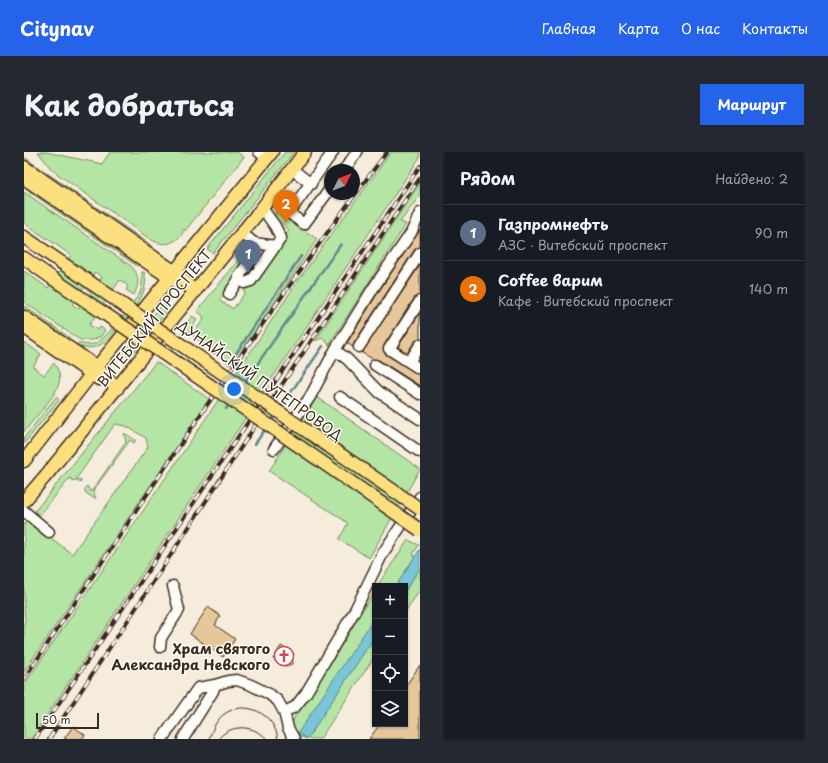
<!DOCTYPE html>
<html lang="ru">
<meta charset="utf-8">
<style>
:root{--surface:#171b24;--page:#242831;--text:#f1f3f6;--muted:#9ea1a6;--line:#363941;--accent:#2563eb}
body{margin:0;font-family:"Playpen Sans",sans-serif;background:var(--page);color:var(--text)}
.controls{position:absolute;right:12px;bottom:12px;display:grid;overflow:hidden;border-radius:0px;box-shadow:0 1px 3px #0004}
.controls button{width:36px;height:36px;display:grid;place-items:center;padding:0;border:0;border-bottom:1px solid var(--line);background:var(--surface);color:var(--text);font:20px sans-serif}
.compass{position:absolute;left:300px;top:12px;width:36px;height:36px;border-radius:50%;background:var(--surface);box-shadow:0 1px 3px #0004;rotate:48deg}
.scale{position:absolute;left:12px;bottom:10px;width:63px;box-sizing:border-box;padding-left:4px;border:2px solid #3b2a1e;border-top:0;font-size:11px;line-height:14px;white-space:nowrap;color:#3b2a1e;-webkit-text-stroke:3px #fdfcf7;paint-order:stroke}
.you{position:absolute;left:210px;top:237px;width:14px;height:14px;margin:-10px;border:3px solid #fff;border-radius:50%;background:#1a73e8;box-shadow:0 0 0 6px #1a73e833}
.badge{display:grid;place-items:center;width:26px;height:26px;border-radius:50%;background:var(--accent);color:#fff;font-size:13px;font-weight:700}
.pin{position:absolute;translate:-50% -33px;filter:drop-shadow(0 1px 2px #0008)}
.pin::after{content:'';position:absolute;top:21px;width:14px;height:12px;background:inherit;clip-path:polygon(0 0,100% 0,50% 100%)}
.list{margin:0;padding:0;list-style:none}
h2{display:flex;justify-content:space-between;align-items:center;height:52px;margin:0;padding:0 16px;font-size:17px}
h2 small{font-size:13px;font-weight:400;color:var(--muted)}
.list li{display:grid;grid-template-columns:26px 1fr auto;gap:12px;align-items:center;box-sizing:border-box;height:56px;padding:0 16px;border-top:1px solid var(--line)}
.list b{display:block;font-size:15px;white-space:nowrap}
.list p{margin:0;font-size:13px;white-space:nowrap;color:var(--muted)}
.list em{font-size:13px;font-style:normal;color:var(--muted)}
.icon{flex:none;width:22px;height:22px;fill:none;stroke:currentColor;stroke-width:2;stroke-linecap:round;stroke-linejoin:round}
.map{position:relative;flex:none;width:396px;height:587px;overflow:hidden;border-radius:0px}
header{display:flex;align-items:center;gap:24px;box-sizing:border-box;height:56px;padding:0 20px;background:var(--accent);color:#fff}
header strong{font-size:19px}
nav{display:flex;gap:22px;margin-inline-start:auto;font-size:14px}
.intro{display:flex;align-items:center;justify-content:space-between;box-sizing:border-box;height:96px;padding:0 24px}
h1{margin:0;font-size:28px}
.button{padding:10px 18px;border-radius:0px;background:var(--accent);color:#fff;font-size:14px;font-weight:700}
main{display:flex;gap:24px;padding:0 24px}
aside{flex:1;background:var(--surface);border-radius:0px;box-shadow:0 1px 3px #0004}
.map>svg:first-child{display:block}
</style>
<header>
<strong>Citynav</strong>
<nav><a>Главная</a><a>Карта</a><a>О нас</a><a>Контакты</a></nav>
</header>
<div class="intro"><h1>Как добраться</h1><a class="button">Маршрут</a></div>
<main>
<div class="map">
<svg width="396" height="587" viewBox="0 0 396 587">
<rect width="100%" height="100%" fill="#f6ecdb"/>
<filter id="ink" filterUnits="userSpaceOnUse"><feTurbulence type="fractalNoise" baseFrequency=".025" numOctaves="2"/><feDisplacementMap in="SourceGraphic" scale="8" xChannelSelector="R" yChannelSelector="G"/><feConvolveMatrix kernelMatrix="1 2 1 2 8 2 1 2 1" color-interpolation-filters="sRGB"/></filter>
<g filter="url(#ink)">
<path fill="#b4e5a5" stroke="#788862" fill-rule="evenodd" d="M14,0H22L78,12L86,0H213L220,5L161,79L160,77L158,79L159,81C148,95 136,94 123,85L28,18Z
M261,0H270L189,101L183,97Z
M367,0H396V5L7,587H0V533L160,299L278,123Z
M0,5L127,93L126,96L0,10Z
M0,31L116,113L113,114L0,36Z
M396,31V43L376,70L382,72L308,188L305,194L304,191L298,186L291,189Z
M0,40L107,114C116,123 115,133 110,143L102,138L104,134L96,128L65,173L74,178L76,175L81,178L77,184L69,188H56L0,150V119L24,136L47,103L0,71ZM71,120L78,125L55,157L48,152Z
M253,59L293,87L208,213L187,199L188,198L168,183L180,167L179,164L173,159L226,94L227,100L224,108L199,140L201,142L196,148L199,152L200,151L209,157L221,141L220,139L229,132L265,78L250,64Z
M118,120H120C122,126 122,132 120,138C116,153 94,174 84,187C75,196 65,198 52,194L54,191C60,192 66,194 72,191C83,186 108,152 116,141L118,134Z
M139,153L143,156L142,160L103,208H98L97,203L137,154Z
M0,154L42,183L46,186V189L45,190L0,159Z
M168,164L173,167L163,183L157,179Z
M0,190L17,202L9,215L20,223L30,211C34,217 37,224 35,231C33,243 8,269 0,280Z
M132,210L185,247L0,520V471L1,468L0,457V372L5,369L48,402L124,295L122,286L102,274L91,272L52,327L57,328V330L56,331L52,328L50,329L46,326L15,364L10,360Z
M32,245L35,248L0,292V286Z
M293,245L396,317L345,406L315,387L324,371L245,319Z
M100,282H102L111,288V290L110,291L106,288L69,339L72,346H69L61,340V337L63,334L67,340L102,290Z
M384,388L395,393L389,402L391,404L372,434H353Z
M396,416V438L381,460V439Z
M351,438V465L275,581L283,587L351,484V504L296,587C277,587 275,587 268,571L272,562L285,545L302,519Z"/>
<path fill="#7ac6d8" stroke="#61888e" d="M396,397V416L381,439V434H372Z
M351,465V484L283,587L274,581Z"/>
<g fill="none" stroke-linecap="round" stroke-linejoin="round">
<path stroke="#61888e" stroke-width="2.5" d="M205,212L277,104
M220,231L317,92
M210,246L216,236
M256,256L299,194
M202,257L206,251
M246,271L252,262
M231,292L242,276"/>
</g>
<path fill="#e7c799" stroke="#3b2a1e" d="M396,78V95L391,97L330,191L329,195L323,191L355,139Z
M396,113V143L391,145L360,193L359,197L361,202L396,223V234L355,208L349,207L338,201Z
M396,161V187L391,189L383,201L374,195Z
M184,455L196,464L191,473L211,487L199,505L166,482Z
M257,494L270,502L268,505L269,511L262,515L249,507Z
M396,513V587H345L356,572H381V535Z
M49,574L61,583L58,587H40Z"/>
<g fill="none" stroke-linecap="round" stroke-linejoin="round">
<g stroke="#3b2a1e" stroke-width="13">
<path id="minor" d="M235,0L243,6
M268,17L287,32
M320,18L333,0
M306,37L280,72L265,61L309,0
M218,81L230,91L252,94
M230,103L215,124V127L220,131L227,129L257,86L251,74L238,56
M205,142L215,127
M396,149L365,197L396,217
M335,195L396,101
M311,198L323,207L355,240L396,267
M385,210L396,193
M351,213L396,242
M316,245L396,300
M250,297L286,245L311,198L350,135L387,81L396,61
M0,359L25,380
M136,495L137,486L155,458L149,434
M260,560L271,555L282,541L330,460L359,401L396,345
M138,587L174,536L191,533L204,529L213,528L227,533L245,542L254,549L260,560L264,576L270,587
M159,587L189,539L191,533"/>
</g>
<g stroke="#3b2a1e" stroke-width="15">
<path id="major" d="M0,15L151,120L171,140
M0,26L152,130
M0,85L38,111
M0,106L28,126
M0,165L73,215L93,237
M0,175L75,227
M0,309L73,215L248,0
M0,349L24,321L238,56L281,0"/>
</g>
<use href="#minor" stroke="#fdfcf7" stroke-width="10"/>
<use href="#major" stroke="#fce080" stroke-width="12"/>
<path stroke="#3b2a1e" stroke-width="1" d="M185,587C188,578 192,569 199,563C221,546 251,562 254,587
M194,587C207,571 230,573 243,587"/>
<g stroke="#3b2a1e" stroke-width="4">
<path id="rail" d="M0,527C119,350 234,170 363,0
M11,587L396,14
M25,587L122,441L253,240L396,26"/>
</g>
<use href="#rail" stroke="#fdfcf7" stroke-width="2.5" stroke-dasharray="8" stroke-linecap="butt"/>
<g stroke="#3b2a1e" stroke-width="15" stroke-linecap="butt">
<path id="major-bridge" d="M38,111L396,357
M28,126L246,274L396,378"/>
</g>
<use href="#major-bridge" stroke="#fce080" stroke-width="12"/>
</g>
</g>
<defs>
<g id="church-ring" transform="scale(1)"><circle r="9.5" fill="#fdfcf7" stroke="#d1495b" stroke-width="1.5"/><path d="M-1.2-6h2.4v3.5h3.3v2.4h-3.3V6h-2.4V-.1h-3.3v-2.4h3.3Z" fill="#d1495b"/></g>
</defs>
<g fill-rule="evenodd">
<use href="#church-ring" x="260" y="504"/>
</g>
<g text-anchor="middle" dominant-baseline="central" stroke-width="3" stroke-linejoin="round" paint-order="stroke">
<g font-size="14" fill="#3b2a1e" stroke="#fdfcf7">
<text transform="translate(130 166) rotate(-51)">ВИТЕБСКИЙ ПРОСПЕКТ</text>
<text transform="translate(236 228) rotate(35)">ДУНАЙСКИЙ ПУТЕПРОВОД</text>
</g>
<g font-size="14" font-weight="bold" fill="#3b2a1e" stroke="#fdfcf7" text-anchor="end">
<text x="246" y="496">Храм святого<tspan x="246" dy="16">Александра Невского</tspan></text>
</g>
</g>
</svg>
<div class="controls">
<button>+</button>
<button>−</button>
<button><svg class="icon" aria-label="locate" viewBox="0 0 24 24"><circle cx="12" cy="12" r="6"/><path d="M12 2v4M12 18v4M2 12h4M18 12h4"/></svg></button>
<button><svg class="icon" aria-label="layers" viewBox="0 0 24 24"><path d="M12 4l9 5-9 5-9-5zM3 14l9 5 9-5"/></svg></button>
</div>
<svg class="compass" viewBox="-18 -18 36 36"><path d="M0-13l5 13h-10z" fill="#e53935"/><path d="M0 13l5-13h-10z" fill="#9ea1a6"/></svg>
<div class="scale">50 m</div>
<div class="you"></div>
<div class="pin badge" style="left:224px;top:121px;background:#5c6f8a">1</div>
<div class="pin badge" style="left:262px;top:71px;background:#e8710a">2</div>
</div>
<aside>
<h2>Рядом<small>Найдено: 2</small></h2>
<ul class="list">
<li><span class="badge" style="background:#5c6f8a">1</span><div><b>Газпромнефть</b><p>АЗС · Витебский проспект</p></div><em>90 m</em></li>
<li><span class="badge" style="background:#e8710a">2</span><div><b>Coffee варим</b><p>Кафе · Витебский проспект</p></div><em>140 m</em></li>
</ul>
</aside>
</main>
